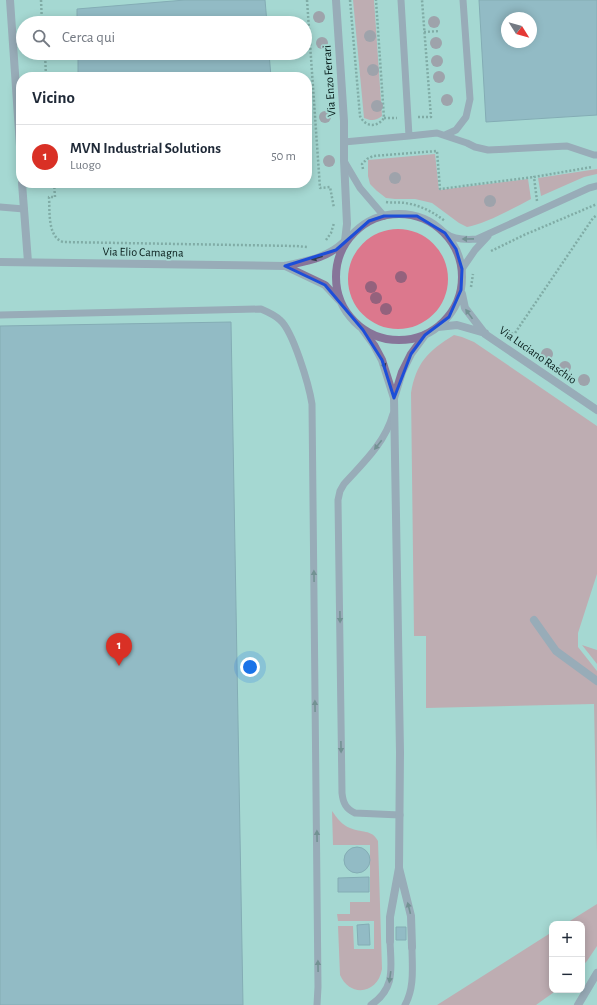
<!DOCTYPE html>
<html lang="it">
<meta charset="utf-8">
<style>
:root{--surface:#fff;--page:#f6f6f7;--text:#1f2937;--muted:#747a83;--line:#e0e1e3;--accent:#d93025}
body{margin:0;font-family:"Alegreya Sans",sans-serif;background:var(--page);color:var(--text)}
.controls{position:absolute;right:12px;bottom:12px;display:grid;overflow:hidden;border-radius:8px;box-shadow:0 2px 10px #0003}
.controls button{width:36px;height:36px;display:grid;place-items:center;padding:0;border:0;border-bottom:1px solid var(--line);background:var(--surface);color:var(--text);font:20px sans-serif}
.compass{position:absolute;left:501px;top:12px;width:36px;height:36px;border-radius:50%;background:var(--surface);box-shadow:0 2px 10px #0003;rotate:127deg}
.you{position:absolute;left:250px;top:667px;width:14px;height:14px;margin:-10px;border:3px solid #fff;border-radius:50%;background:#1a73e8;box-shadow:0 0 0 6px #1a73e833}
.badge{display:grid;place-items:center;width:26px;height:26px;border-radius:50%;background:var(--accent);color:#fff;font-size:13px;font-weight:700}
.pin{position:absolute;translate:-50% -33px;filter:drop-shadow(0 1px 2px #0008)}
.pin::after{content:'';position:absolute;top:21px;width:14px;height:12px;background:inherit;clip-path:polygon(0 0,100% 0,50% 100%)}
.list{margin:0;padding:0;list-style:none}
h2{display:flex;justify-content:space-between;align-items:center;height:52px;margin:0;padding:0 16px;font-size:17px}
h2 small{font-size:13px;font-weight:400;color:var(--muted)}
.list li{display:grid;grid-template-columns:26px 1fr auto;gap:12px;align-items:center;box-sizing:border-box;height:64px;padding:0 16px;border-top:1px solid var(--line)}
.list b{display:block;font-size:15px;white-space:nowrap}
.list p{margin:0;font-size:13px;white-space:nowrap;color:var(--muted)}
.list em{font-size:13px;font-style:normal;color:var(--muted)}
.icon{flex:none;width:22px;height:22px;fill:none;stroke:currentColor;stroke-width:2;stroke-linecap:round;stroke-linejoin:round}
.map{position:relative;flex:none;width:597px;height:1005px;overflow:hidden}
.search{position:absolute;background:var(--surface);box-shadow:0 2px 10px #0003;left:16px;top:16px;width:296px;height:44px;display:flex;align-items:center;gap:10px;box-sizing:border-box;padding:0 14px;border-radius:22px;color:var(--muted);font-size:15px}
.panel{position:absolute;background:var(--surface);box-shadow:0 2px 10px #0003;left:16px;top:72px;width:296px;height:116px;border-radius:16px}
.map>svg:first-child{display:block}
</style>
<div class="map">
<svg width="597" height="1005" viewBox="0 0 597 1005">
<rect width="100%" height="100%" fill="#a5d8d2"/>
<path fill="#dc788d" d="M353,0H374L382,116C376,121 371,121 364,118Z
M435,154L439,190L528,179L531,199C514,208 485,224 467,227L459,223L432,203L415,199H395L386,198L377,191L370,184L368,176V160Z
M597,169V174L584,177L541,196L538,178Z
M348 279a50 50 0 1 1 100 0a50 50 0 1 1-100 0Z
M454,335L462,337L474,342L597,426V574L578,633V647L597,671V854L594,704L426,708V636H414L411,393C416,363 428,351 454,335Z
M582,645L597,650V664Z
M332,811C337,818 342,825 350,828C361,833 372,829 378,841L382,969C378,994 350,998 340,975L338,926H353L354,949H374V921H338L337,914H350V902H370V845H333Z
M597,904V946L587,961L582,966V924H565Z
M552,932V990H557L536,1005H437Z"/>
<path fill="#7b98b5" stroke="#5a7692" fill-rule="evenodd" d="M185,0H265L267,23H77V9Z
M479,0H597V115L486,122ZM507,18H531V42H507Z
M78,53H269L271,77H78Z
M109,183H141L110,186Z
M231,322L243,1005H0V326Z
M344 860a13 13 0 1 1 26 0a13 13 0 1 1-26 0Z
M369,877V892H338V878Z
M369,924L370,945H358L357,925Z
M396,927H406V940H396Z"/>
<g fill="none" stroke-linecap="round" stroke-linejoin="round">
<path stroke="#537672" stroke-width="2.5" stroke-dasharray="2 2" stroke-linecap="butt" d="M41,0L42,23
M307,0L320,188L330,187L334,208
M350,0L360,116C365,127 377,128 384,118L376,0
M424,32L440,31
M45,53L46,77
M418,117H431L422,0
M384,118H397
M363,169L362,164L367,159L373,156L437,151L440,189L534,177
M54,183L55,197H49C50,210 47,237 63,242L296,246L307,247
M537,201L534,177L592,167
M386,202C393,203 399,202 405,203C420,205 433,212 445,221
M326,240L331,233L334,223
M491,251L524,235L597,204
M471,287L473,274
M504,331L510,334L515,333L593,218L597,215"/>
<path stroke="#877599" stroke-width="7" d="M445,135L456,130L466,117L470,99L463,0
M409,136L437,133L467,143L475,147L488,150L567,146L594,155H597
M344,142L409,136L401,0
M344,161L360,188L384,216
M0,207L24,209
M445,233C454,240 466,240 477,239L589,188L597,186
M462,269L475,250L488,236
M0,315L261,309C268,312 275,315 280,320C293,331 309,385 312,404L318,987L317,1005
M393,414C385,443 363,463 344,484L340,491L338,500L342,793C343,803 346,809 355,813L400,815
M371,1005C396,988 391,968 390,941
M405,1005C415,987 412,966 412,947"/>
<path stroke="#877599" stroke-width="8" d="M10,0L21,161
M336,0L344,121V160L347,224L345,241
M22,183L28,262
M363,330L374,345L382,360L394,398L402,372L411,354L425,335
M394,398L400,752L399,868
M534,620L556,651L597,681
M390,941V917L399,868L411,916L412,947
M578,1005L597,973"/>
<path stroke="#877599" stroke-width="8" d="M336 277a63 63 0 1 1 126 0a63 63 0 1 1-126 0Z
M0,262L285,266C306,261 327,258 343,243
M285,266L325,285L339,300
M462,294L465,308L485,334L597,410
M438,327L457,325L485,333"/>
</g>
<g fill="#94627d">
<circle cx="319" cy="17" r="6"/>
<circle cx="434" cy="22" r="6"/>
<circle cx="370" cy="36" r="6"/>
<circle cx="322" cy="43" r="6"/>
<circle cx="436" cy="43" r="6"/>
<circle cx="437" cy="61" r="6"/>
<circle cx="373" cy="70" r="6"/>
<circle cx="439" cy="77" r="6"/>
<circle cx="447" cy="100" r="6"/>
<circle cx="377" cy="106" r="6"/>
<circle cx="325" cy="117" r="6"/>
<circle cx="329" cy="161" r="6"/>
<circle cx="395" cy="178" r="6"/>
<circle cx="490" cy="201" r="6"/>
<circle cx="401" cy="277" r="6"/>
<circle cx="371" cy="287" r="6"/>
<circle cx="376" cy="298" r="6"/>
<circle cx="386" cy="309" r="6"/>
<circle cx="547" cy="354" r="6"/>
<circle cx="565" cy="367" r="6"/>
<circle cx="584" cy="380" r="6"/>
</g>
<defs><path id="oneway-solid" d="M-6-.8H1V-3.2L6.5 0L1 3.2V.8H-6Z"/></defs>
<g fill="#353c48">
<use href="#oneway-solid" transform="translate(468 239) rotate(179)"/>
<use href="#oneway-solid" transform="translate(317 258) rotate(162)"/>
<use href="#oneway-solid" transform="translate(469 314) rotate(-126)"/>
<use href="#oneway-solid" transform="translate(383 363) rotate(70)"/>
<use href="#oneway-solid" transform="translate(378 445) rotate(128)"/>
<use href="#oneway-solid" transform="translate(314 576) rotate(-91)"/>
<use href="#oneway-solid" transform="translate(340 617) rotate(89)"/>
<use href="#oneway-solid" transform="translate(315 706) rotate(-91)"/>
<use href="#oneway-solid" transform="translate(341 747) rotate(89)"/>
<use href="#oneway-solid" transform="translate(317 836) rotate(-91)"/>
<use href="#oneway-solid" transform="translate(409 908) rotate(-104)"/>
<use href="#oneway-solid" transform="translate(318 966) rotate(-91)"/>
<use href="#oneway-solid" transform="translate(390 977) rotate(98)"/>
</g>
<path d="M0 0H597V1005H0ZM384,216H417L445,233L456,249L462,269L461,290L449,317L425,335L411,354L394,398L382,360L363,330L325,285L285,266L336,250L369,221Z" fill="#a5d8d2" fill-opacity=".55" fill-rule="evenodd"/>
<path fill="none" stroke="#1d4ed8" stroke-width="3" stroke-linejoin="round" d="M384,216H417L445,233L456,249L462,269L461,290L449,317L425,335L411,354L394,398L382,360L363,330L325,285L285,266L336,250L369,221Z"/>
<g text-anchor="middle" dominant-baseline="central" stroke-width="4" stroke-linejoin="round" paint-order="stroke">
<g font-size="12" fill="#091e1c" stroke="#a5d8d2">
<text transform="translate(329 81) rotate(-94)">Via Enzo Ferrari</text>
<text transform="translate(143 252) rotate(1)">Via Elio Camagna</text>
<text transform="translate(538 355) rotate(35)">Via Luciano Raschio</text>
</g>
</g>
</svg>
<div class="controls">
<button>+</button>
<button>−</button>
</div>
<svg class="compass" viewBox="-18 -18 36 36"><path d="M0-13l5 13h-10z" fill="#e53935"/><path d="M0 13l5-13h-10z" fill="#747a83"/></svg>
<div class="you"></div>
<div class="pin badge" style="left:119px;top:666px">1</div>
<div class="search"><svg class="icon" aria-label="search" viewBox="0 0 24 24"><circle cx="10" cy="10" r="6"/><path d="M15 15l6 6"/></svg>Cerca qui</div>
<section class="panel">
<h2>Vicino<small></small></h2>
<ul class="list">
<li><span class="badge">1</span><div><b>MVN Industrial Solutions</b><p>Luogo</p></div><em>50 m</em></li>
</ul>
</section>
</div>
